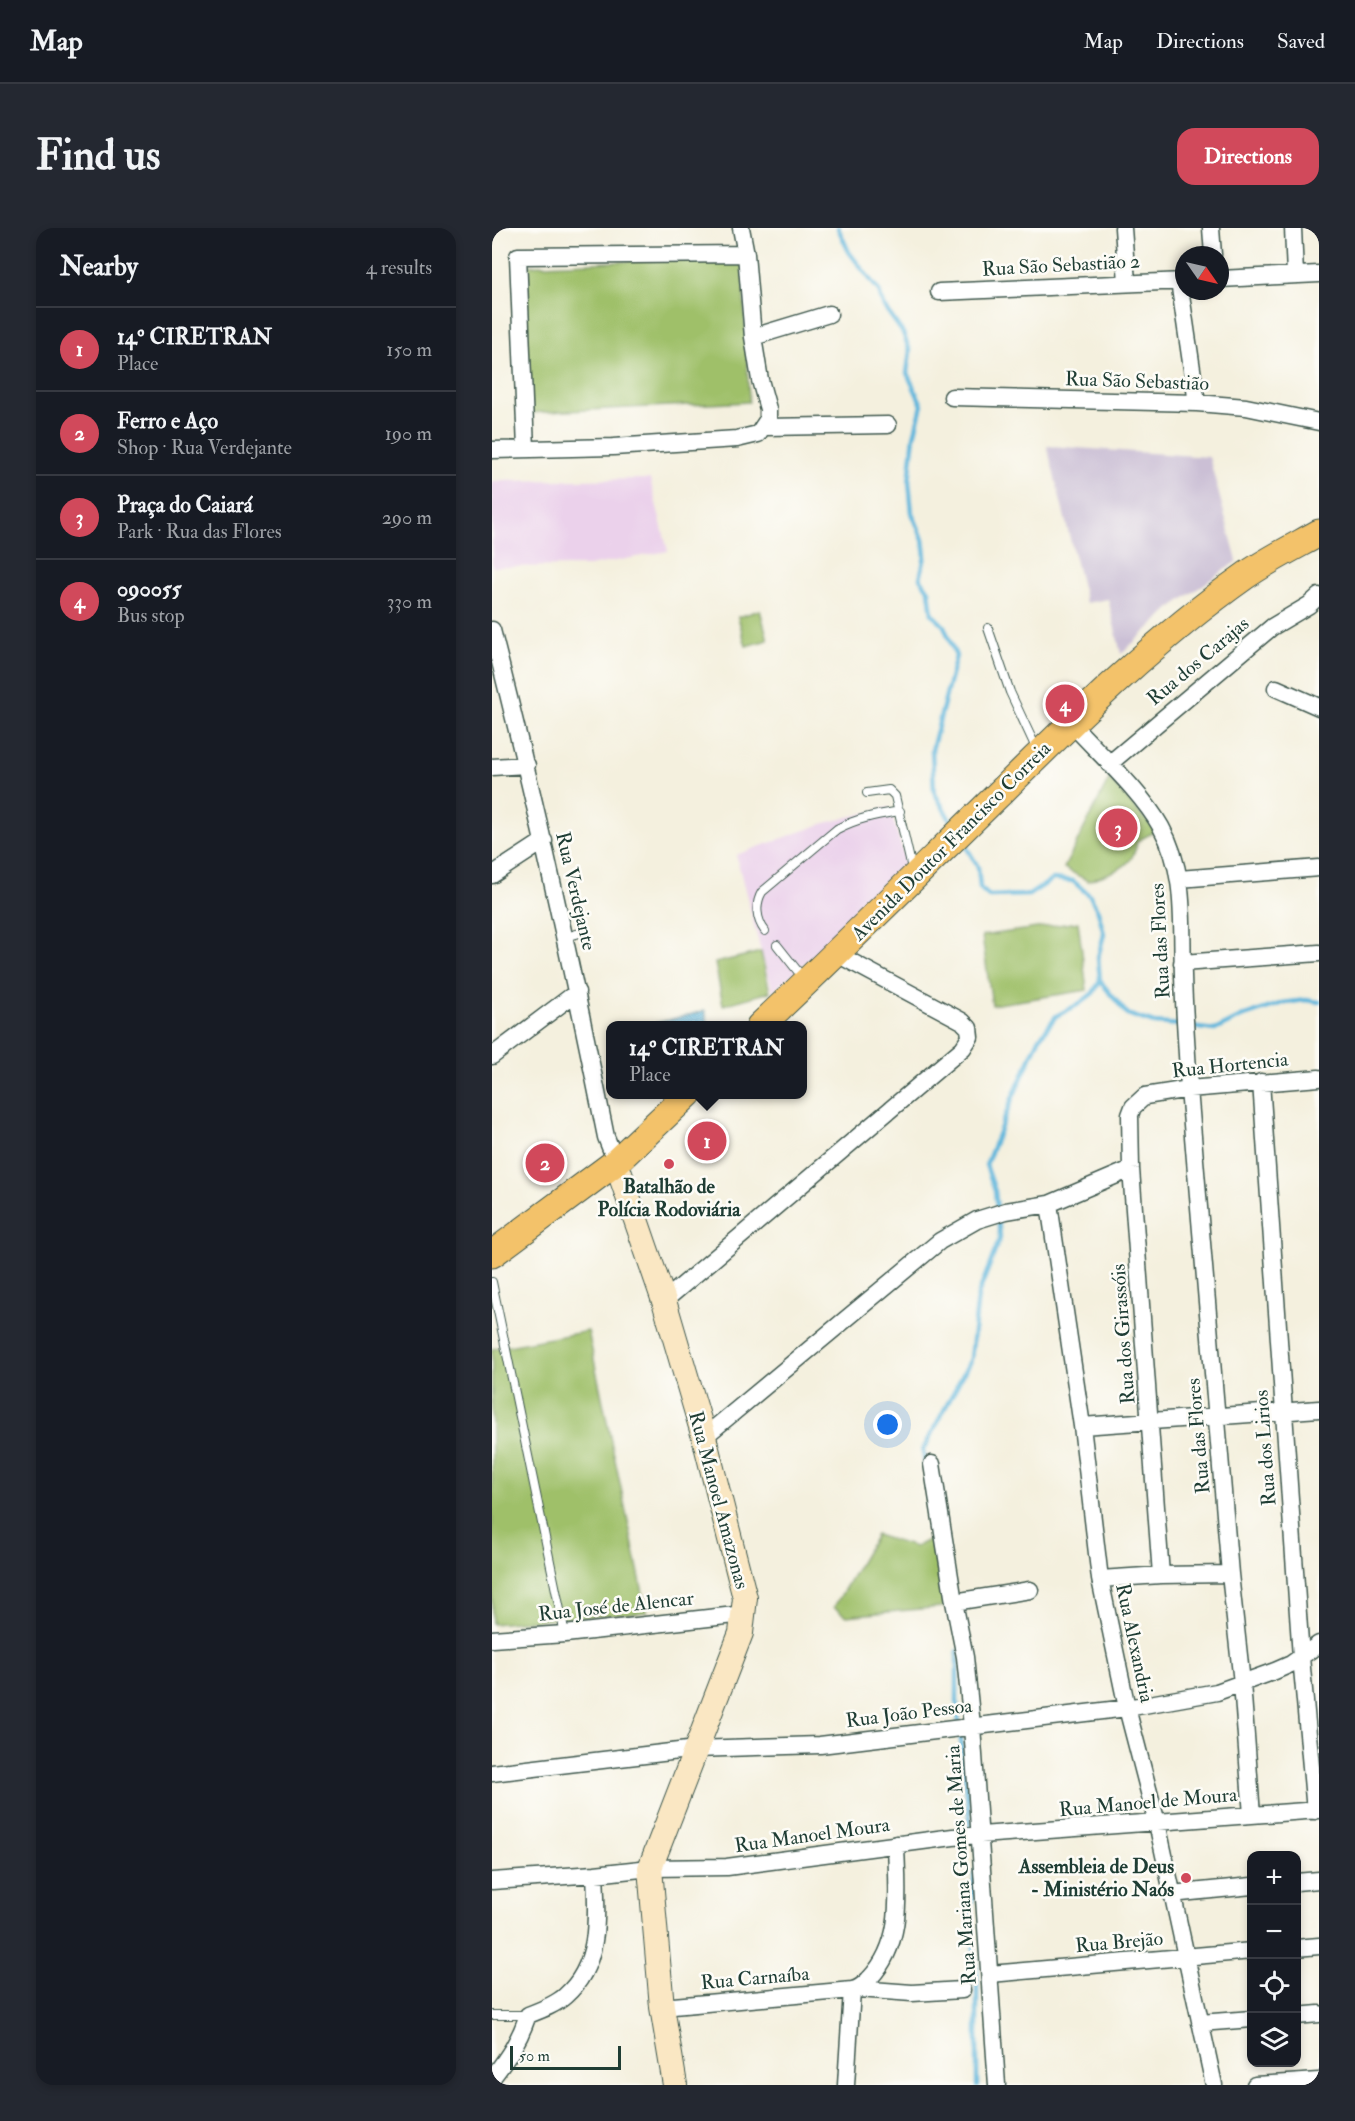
<!DOCTYPE html>
<meta charset="utf-8">
<style>
:root{--surface:#171b24;--page:#242831;--text:#f1f3f6;--muted:#9ea1a6;--line:#363941;--accent:#d1495b}
body{margin:0;font-family:"IM FELL Double Pica",serif;background:var(--page);color:var(--text)}
.controls{position:absolute;right:18px;bottom:18px;display:grid;overflow:hidden;border-radius:12px;box-shadow:0 3px 9px #0003}
.controls button{width:54px;height:54px;display:grid;place-items:center;padding:0;border:0;border-bottom:2px solid var(--line);background:var(--surface);color:var(--text);font:30px sans-serif}
.compass{position:absolute;left:683px;top:18px;width:54px;height:54px;border-radius:50%;background:var(--surface);box-shadow:0 3px 9px #0003;rotate:124deg}
.scale{position:absolute;left:18px;bottom:15px;width:111px;box-sizing:border-box;padding-left:6px;border:3px solid #1f3d34;border-top:0;font-size:16px;line-height:21px;white-space:nowrap;color:#1f3d34;-webkit-text-stroke:4px #fdfcf7;paint-order:stroke}
.you{position:absolute;left:396px;top:1197px;width:21px;height:21px;margin:-15px;border:4px solid #fff;border-radius:50%;background:#1a73e8;box-shadow:0 0 0 9px #1a73e833}
.badge{display:grid;place-items:center;width:39px;height:39px;border-radius:50%;background:var(--accent);color:#fff;font-size:20px;font-weight:700}
.pin{position:absolute;translate:-50% -50%;border:3px solid #fff;box-shadow:0 2px 6px #0006}
.popup{position:absolute;left:114px;top:793px;width:201px;height:78px;box-sizing:border-box;display:grid;place-content:center;border-radius:12px;background:var(--surface);filter:drop-shadow(0 2px 4px #0005);font-size:20px;white-space:nowrap;color:var(--muted)}
.popup b{font-size:22px;color:var(--text)}
.popup::after{content:'';position:absolute;left:50%;top:100%;margin-left:-12px;border:12px solid transparent;border-top-color:var(--surface)}
.list{margin:0;padding:0;list-style:none}
h2{display:flex;justify-content:space-between;align-items:center;height:78px;margin:0;padding:0 24px;font-size:26px}
h2 small{font-size:20px;font-weight:400;color:var(--muted)}
.list li{display:grid;grid-template-columns:39px 1fr auto;gap:18px;align-items:center;box-sizing:border-box;height:84px;padding:0 24px;border-top:2px solid var(--line)}
.list b{display:block;font-size:22px;white-space:nowrap}
.list p{margin:0;font-size:20px;white-space:nowrap;color:var(--muted)}
.list em{font-size:20px;font-style:normal;color:var(--muted)}
.icon{flex:none;width:33px;height:33px;fill:none;stroke:currentColor;stroke-width:2;stroke-linecap:round;stroke-linejoin:round}
.map{position:relative;flex:none;width:827px;height:1857px;overflow:hidden;border-radius:18px}
header{display:flex;align-items:center;gap:36px;box-sizing:border-box;height:84px;padding:0 30px;background:var(--surface);border-bottom:2px solid var(--line)}
header strong{font-size:28px}
nav{display:flex;gap:33px;margin-inline-start:auto;font-size:21px}
.intro{display:flex;align-items:center;justify-content:space-between;box-sizing:border-box;height:144px;padding:0 36px}
h1{margin:0;font-size:42px}
.button{padding:15px 27px;border-radius:18px;background:var(--accent);color:#fff;font-size:21px;font-weight:700}
main{display:flex;gap:36px;padding:0 36px}
aside{flex:1;background:var(--surface);border-radius:18px;box-shadow:0 3px 9px #0003}
.map>svg:first-child{display:block}
</style>
<header>
<strong>Map</strong>
<nav><a>Map</a><a>Directions</a><a>Saved</a></nav>
</header>
<div class="intro"><h1>Find us</h1><a class="button">Directions</a></div>
<main>
<aside>
<h2>Nearby<small>4 results</small></h2>
<ul class="list">
<li><span class="badge">1</span><div><b>14º CIRETRAN</b><p>Place</p></div><em>150 m</em></li>
<li><span class="badge">2</span><div><b>Ferro e Aço</b><p>Shop · Rua Verdejante</p></div><em>190 m</em></li>
<li><span class="badge">3</span><div><b>Praça do Caiará</b><p>Park · Rua das Flores</p></div><em>290 m</em></li>
<li><span class="badge">4</span><div><b>090055</b><p>Bus stop</p></div><em>330 m</em></li>
</ul>
</aside>
<div class="map">
<svg width="827" height="1857" viewBox="0 0 827 1857">
<rect width="100%" height="100%" fill="#fdfcf7"/>
<filter id="ink" filterUnits="userSpaceOnUse"><feTurbulence type="fractalNoise" baseFrequency=".0167" numOctaves="2"/><feDisplacementMap in="SourceGraphic" scale="12" xChannelSelector="R" yChannelSelector="G"/><feConvolveMatrix kernelMatrix="1 2 1 2 8 2 1 2 1" color-interpolation-filters="sRGB"/></filter>
<filter id="wash" filterUnits="userSpaceOnUse"><feTurbulence type="fractalNoise" baseFrequency=".008" numOctaves="4" result="noise"/><feDisplacementMap in="SourceGraphic" scale="24" xChannelSelector="R" yChannelSelector="G"/><feGaussianBlur stdDeviation="1.35" result="paint"/><feColorMatrix in="noise" values="0 0 0 0 0 0 0 0 0 0 0 0 0 0 0 0 0 1.4 0 .05"/><feComposite in="paint" operator="in"/></filter>
<g filter="url(#wash)">
<rect width="100%" height="100%" fill="#f4f0de"/>
<path fill="#ebd1eb" d="M158,251L176,323L97,338L0,339V253Z
M397,579L417,643L281,763L267,716L244,627L333,595Z"/>
<path fill="#cbbfd5" d="M555,218L717,229L745,333L681,378L629,426L616,371L594,375Z"/>
<path fill="#9fc069" stroke="#5f7e4e" stroke-width="1.5" d="M250,28L257,174L36,185L30,38Z
M268,382L276,412L254,418L246,389Z
M617,551L664,603L645,613C642,642 620,643 596,653L572,640Z
M586,694L595,762L500,777L490,708Z
M269,724L278,764L231,777L223,735Z
M96,1103L155,1384L0,1396V1121Z
M384,1307L423,1319L446,1307L460,1378L354,1388L342,1379Z"/>
<path fill="#5eb6db" stroke="#3e7a88" stroke-width="1.5" d="M213,783L216,795L208,798L164,797V795Z"/>
<g fill="none" stroke-linecap="round" stroke-linejoin="round">
<path stroke="#5eb6db" stroke-width="4.5" d="M346,0L357,24L387,63L391,77L411,105L418,123L415,145L430,177L422,208L417,254L420,285L431,311L433,328L428,350L437,363L440,386L452,398L464,428L440,522L442,564L461,597
M472,615L486,639L488,660L497,668L537,667L561,651L581,653L598,668L606,683L612,706L606,729L608,753L601,765L587,776L564,788L547,811L520,871L494,937L503,963L505,981
M608,753L635,786L662,795L689,797
M698,799L723,802L749,789L791,775L814,772L827,774
M433,1238L431,1222L479,1131L486,1067L508,1010L506,990
M465,1423V1475L467,1496
M468,1504L479,1603
M483,1644L478,1693L485,1744V1857"/>
</g>
</g>
<g filter="url(#ink)">
<g fill="none" stroke-linecap="round" stroke-linejoin="round">
<g stroke="#3f584e" stroke-width="10">
<path id="service" d="M496,400L518,464L545,522
M375,565L397,562L403,568L421,645
M273,703C264,691 263,676 270,664L345,601C365,590 385,587 408,583
M74,709L91,704
M285,717L312,751
M0,1054L73,1406
M0,1787H36"/>
</g>
<g stroke="#3f584e" stroke-width="19">
<path id="minor" d="M631,0L635,54
M719,0L721,27
M801,0L803,47
M728,51L827,46
M687,53L705,175
M447,64L692,53
M261,109L337,86
M460,169L705,175L754,179L827,194
M273,199L396,197
M34,221L26,28L254,26
M0,222L121,219L245,211L266,206L276,191V181L268,152L261,109L254,26L249,0
M0,402C43,570 80,739 114,909L124,934
M784,460L827,479
M579,495C607,526 648,562 669,599C695,645 689,696 691,747C692,785 695,823 697,861L738,1346L750,1455L760,1587
M617,536L780,399L817,377L827,368
M0,539L35,537
M0,647L52,613
M687,651L827,640
M690,735L827,725
M0,828L85,764
M769,854L809,1429L823,1583
M557,976L590,1198L608,1351L635,1480L665,1595L722,1857
M172,1073L471,820L478,809L477,800L470,793L345,726
M590,1198L827,1181
M212,1209L448,1013L485,992L514,983L557,976L639,941
M440,1236L462,1374L473,1429L480,1498L505,1857
M669,1347L639,941L638,887L641,879L653,868L697,861L827,850
M608,1351L669,1347L738,1346
M462,1374L538,1362
M0,1411L73,1406L252,1386
M0,1545L204,1521L328,1517L635,1480L725,1464L783,1443L799,1436L827,1416
M0,1653L103,1646L158,1640L235,1639L461,1609L827,1582
M804,1654L827,1652
M679,1666L760,1658
M804,1720L827,1718
M498,1746L760,1723
M366,1761L420,1765L470,1762
M170,1779L360,1762
M804,1788L827,1786
M708,1795L760,1791
M0,1850C17,1828 27,1813 36,1787C49,1782 63,1777 73,1768C109,1737 105,1688 103,1646
M354,1857L360,1762C368,1761 372,1756 378,1750C413,1713 405,1663 404,1616
M763,1857L827,1853"/>
</g>
<g stroke="#3f584e" stroke-width="26">
<path id="secondary" d="M124,934L172,1073L212,1209L253,1370L249,1405L158,1640L170,1779L183,1857"/>
</g>
<g stroke="#3f584e" stroke-width="29">
<path id="primary" d="M268,798C351,720 431,640 512,561C588,486 665,410 753,348C776,332 802,319 827,305
M0,1026L124,934L196,866"/>
</g>
<use href="#service" stroke="#fff" stroke-width="8"/>
<use href="#minor" stroke="#fff" stroke-width="16"/>
<use href="#secondary" stroke="#fae7c3" stroke-width="24"/>
<use href="#primary" stroke="#f3c26a" stroke-width="27"/>
</g>
</g>
<g fill="#d1495b" stroke="#fdfcf7" stroke-width="2">
<circle cx="177" cy="936" r="6"/>
<circle cx="694" cy="1650" r="6"/>
</g>
<g text-anchor="middle" dominant-baseline="central" stroke-width="5" stroke-linejoin="round" paint-order="stroke">
<g font-size="20" fill="#1f3d34" stroke="#fdfcf7">
<text transform="translate(569 37) rotate(-3)">Rua São Sebastião 2</text>
<text transform="translate(645 153) rotate(2)">Rua São Sebastião</text>
<text transform="translate(706 433) rotate(-40)">Rua dos Carajas</text>
<text transform="translate(459 613) rotate(-45)">Avenida Doutor Francisco Correia</text>
<text transform="translate(84 663) rotate(77)">Rua Verdejante</text>
<text transform="translate(668 713) rotate(-93)">Rua das Flores</text>
<text transform="translate(738 837) rotate(-6)">Rua Hortencia</text>
<text transform="translate(631 1106) rotate(-94)">Rua dos Girassóis</text>
<text transform="translate(706 1208) rotate(-95)">Rua das Flores</text>
<text transform="translate(773 1220) rotate(-94)">Rua dos Lirios</text>
<text transform="translate(227 1272) rotate(75)">Rua Manoel Amazonas</text>
<text transform="translate(124 1378) rotate(-6)">Rua José de Alencar</text>
<text transform="translate(643 1415) rotate(78)">Rua Alexandria</text>
<text transform="translate(417 1485) rotate(-7)">Rua João Pessoa</text>
<text transform="translate(656 1574) rotate(-5)">Rua Manoel de Moura</text>
<text transform="translate(320 1607) rotate(-8)">Rua Manoel Moura</text>
<text transform="translate(469 1637) rotate(-94)">Rua Mariana Gomes de Maria</text>
<text transform="translate(627 1714) rotate(-5)">Rua Brejão</text>
<text transform="translate(263 1750) rotate(-5)">Rua Carnaíba</text>
</g>
<g font-size="20" font-weight="bold" fill="#1f3d34" stroke="#fdfcf7">
<text x="177" y="958">Batalhão de<tspan x="177" dy="23">Polícia Rodoviária</tspan></text>
<text x="682" y="1638" text-anchor="end">Assembleia de Deus<tspan x="682" dy="23">- Ministério Naós</tspan></text>
</g>
</g>
</svg>
<div class="controls">
<button>+</button>
<button>−</button>
<button><svg class="icon" aria-label="locate" viewBox="0 0 24 24"><circle cx="12" cy="12" r="6"/><path d="M12 2v4M12 18v4M2 12h4M18 12h4"/></svg></button>
<button><svg class="icon" aria-label="layers" viewBox="0 0 24 24"><path d="M12 4l9 5-9 5-9-5zM3 14l9 5 9-5"/></svg></button>
</div>
<svg class="compass" viewBox="-18 -18 36 36"><path d="M0-13l5 13h-10z" fill="#e53935"/><path d="M0 13l5-13h-10z" fill="#9ea1a6"/></svg>
<div class="scale">50 m</div>
<div class="you"></div>
<div class="pin badge" style="left:215px;top:913px">1</div>
<div class="popup"><b>14º CIRETRAN</b>Place</div>
<div class="pin badge" style="left:53px;top:935px">2</div>
<div class="pin badge" style="left:626px;top:600px">3</div>
<div class="pin badge" style="left:573px;top:476px">4</div>
</div>
</main>
